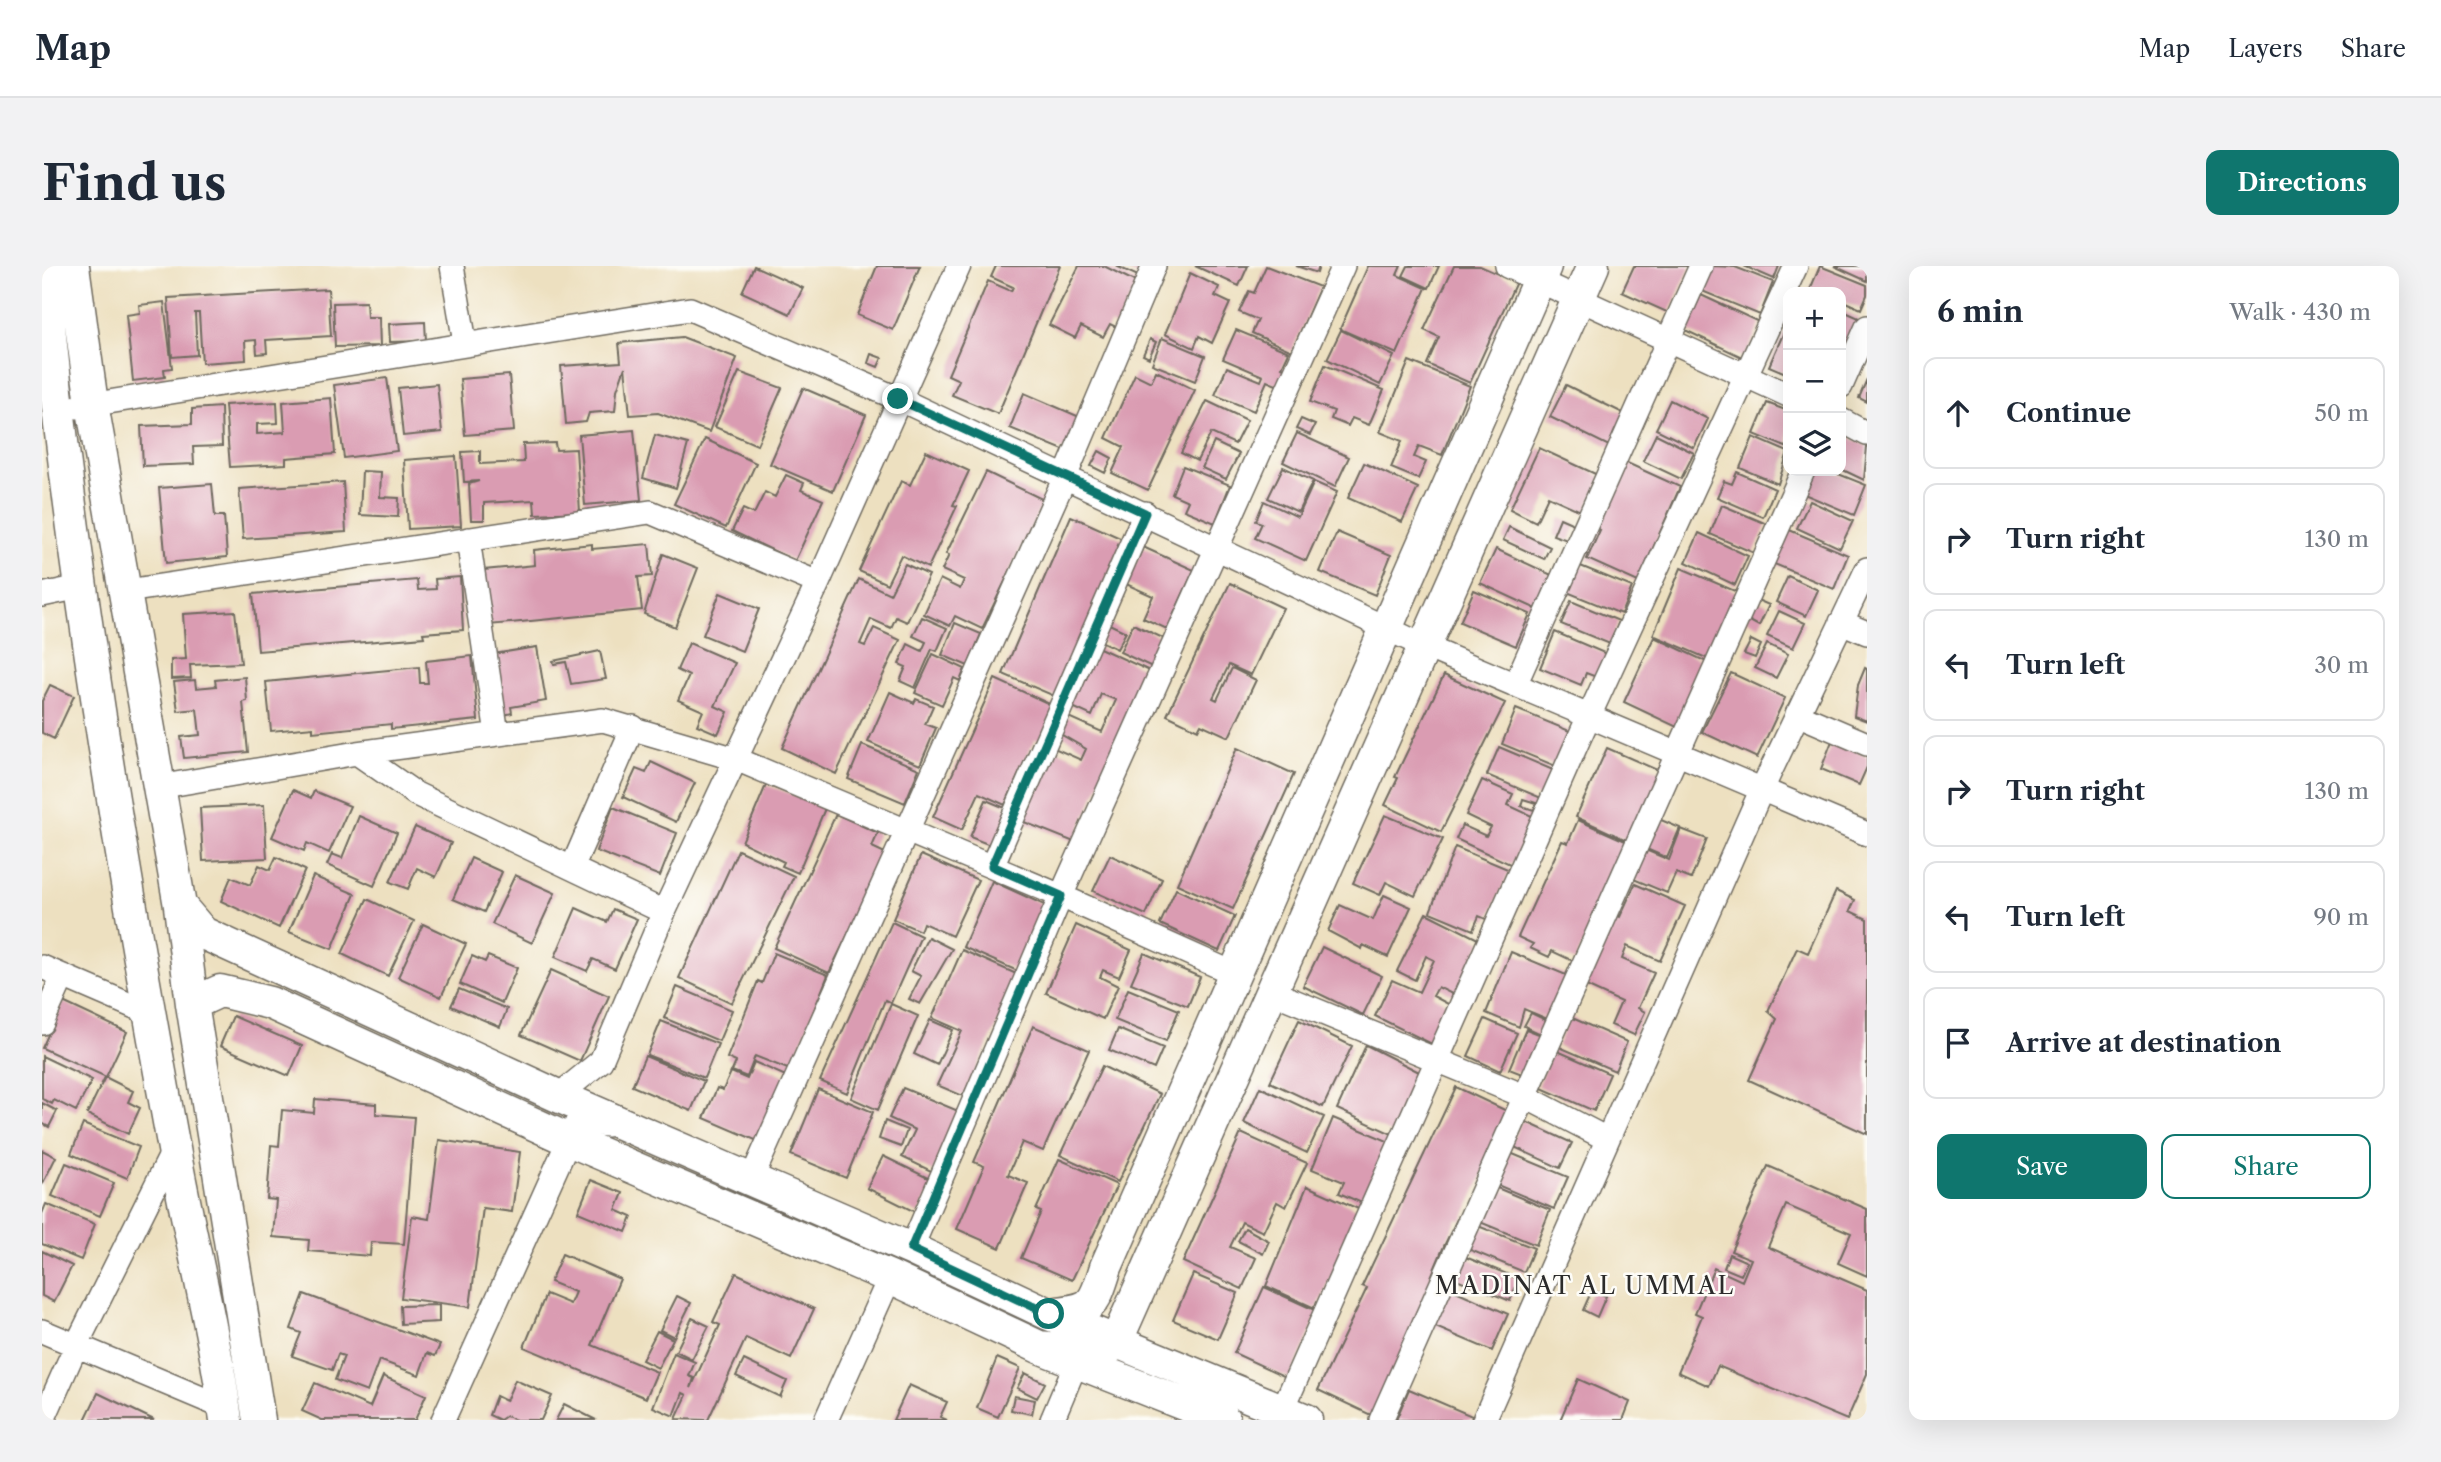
<!DOCTYPE html>
<meta charset="utf-8">
<style>
:root{--surface:#fff;--page:#f2f2f3;--text:#1f2937;--muted:#747a83;--line:#e0e1e3;--accent:#0f766e}
body{margin:0;font-family:"Libre Caslon Text",serif;background:var(--page);color:var(--text)}
.controls{position:absolute;right:21px;top:21px;display:grid;overflow:hidden;border-radius:14px;box-shadow:0 7px 28px #0002}
.controls button{width:63px;height:63px;display:grid;place-items:center;padding:0;border:0;border-bottom:2px solid var(--line);background:var(--surface);color:var(--text);font:35px sans-serif}
.stop{position:absolute;width:21px;height:21px;margin:-16px;border:5px solid #0f766e;border-radius:50%;background:#fff}
.stop.end{background:#0f766e;border-color:#fff;box-shadow:0 2px 7px #0008}
.list{margin:0;padding:0;list-style:none}
h2{display:flex;justify-content:space-between;align-items:center;height:91px;margin:0;padding:0 28px;font-size:30px}
h2 small{font-size:23px;font-weight:400;color:var(--muted)}
.list li{display:grid;grid-template-columns:46px 1fr auto;gap:21px;align-items:center;box-sizing:border-box;height:112px;margin:0 14px 14px;padding:0 14px;border:2px solid var(--line);border-radius:14px}
.list b{display:block;font-size:26px;white-space:nowrap}
.list em{font-size:23px;font-style:normal;color:var(--muted)}
.actions{display:flex;gap:14px;padding:21px 28px}
.actions a{flex:1;padding:16px 0;border:2px solid var(--accent);border-radius:14px;text-align:center;font-size:24px;color:var(--accent)}
.actions .main{background:var(--accent);color:#fff}
.icon{flex:none;width:38px;height:38px;fill:none;stroke:currentColor;stroke-width:2;stroke-linecap:round;stroke-linejoin:round}
.map{position:relative;flex:none;width:1825px;height:1154px;overflow:hidden;border-radius:14px}
header{display:flex;align-items:center;gap:42px;box-sizing:border-box;height:98px;padding:0 35px;background:var(--surface);border-bottom:2px solid var(--line)}
header strong{font-size:33px}
nav{display:flex;gap:38px;margin-inline-start:auto;font-size:24px}
.intro{display:flex;align-items:center;justify-content:space-between;box-sizing:border-box;height:168px;padding:0 42px}
h1{margin:0;font-size:49px}
.button{padding:18px 32px;border-radius:14px;background:var(--accent);color:#fff;font-size:24px;font-weight:700}
main{display:flex;gap:42px;padding:0 42px}
aside{flex:1;background:var(--surface);border-radius:14px;box-shadow:0 7px 28px #0002}
.map>svg:first-child{display:block}
</style>
<header>
<strong>Map</strong>
<nav><a>Map</a><a>Layers</a><a>Share</a></nav>
</header>
<div class="intro"><h1>Find us</h1><a class="button">Directions</a></div>
<main>
<div class="map">
<svg width="1825" height="1154" viewBox="0 0 1825 1154">
<rect width="100%" height="100%" fill="#fdfcf7"/>
<filter id="ink" filterUnits="userSpaceOnUse"><feTurbulence type="fractalNoise" baseFrequency=".0143" numOctaves="2"/><feDisplacementMap in="SourceGraphic" scale="14" xChannelSelector="R" yChannelSelector="G"/><feConvolveMatrix kernelMatrix="1 2 1 2 8 2 1 2 1" color-interpolation-filters="sRGB"/></filter>
<filter id="wash" filterUnits="userSpaceOnUse"><feTurbulence type="fractalNoise" baseFrequency=".00686" numOctaves="4" result="noise"/><feDisplacementMap in="SourceGraphic" scale="28" xChannelSelector="R" yChannelSelector="G"/><feGaussianBlur stdDeviation="1.57" result="paint"/><feColorMatrix in="noise" values="0 0 0 0 0 0 0 0 0 0 0 0 0 0 0 0 0 1.4 0 .05"/><feComposite in="paint" operator="in"/></filter>
<g filter="url(#wash)">
<rect width="100%" height="100%" fill="#ede0c0"/>
<g id="blocks">
<path fill="#da9cb2" d="M712,0L761,22L748,48L700,26Z
M835,0H878L851,64L815,49Z
M954,0H1018L956,148L910,129L917,114L906,109L946,15L969,25L971,21L949,11Z
M1037,0H1062L1096,17L1074,61L1068,58L1061,71L1039,60L1033,72L1007,59Z
M1074,0H1103L1098,11Z
M1153,0H1206L1197,20Z
M1224,0L1278,21L1250,85L1210,67L1216,54L1197,46L1207,25L1212,27Z
M1254,0H1277L1275,7Z
M1326,0H1359L1355,9L1384,22L1355,88L1298,63Z
M1366,0H1397L1387,22L1361,10Z
M1412,0H1438L1474,16L1428,117L1385,98L1397,71L1382,64Z
M1592,0H1649L1627,47L1580,26Z
M1670,0L1693,1L1731,16L1718,49L1660,25Z
M1702,0H1737L1732,13Z
M1778,0L1825,19V29L1819,43L1799,34V26H1767Z
M1792,0H1825V15Z
M1148,7L1177,21L1173,30L1188,37L1170,77L1157,70L1152,82L1123,68Z
M286,23L289,70L224,74L225,87L215,88L214,74L203,75L204,94L160,97L157,47H153L155,89L130,91L126,32Z
M1659,29L1719,57L1702,92L1643,64Z
M122,36L130,102L122,103L123,111L91,115L84,49L98,47L97,39Z
M324,36L325,51H337L338,80L293,81L291,37Z
M1799,44L1817,52L1799,102Z
M383,56L384,75L348,76L347,58Z
M1194,64L1247,86L1240,101L1246,104L1239,121L1225,115L1212,145L1173,129L1185,101L1219,115L1221,110L1181,93Z
M1299,64L1352,90L1338,119L1285,93Z
M1742,66L1746,67V108L1727,100Z
M640,71L695,92L667,166L616,147L588,149L583,101L575,124L573,145L547,147L544,156L524,158L519,100L579,96L577,77Z
M1120,72L1163,90L1153,115L1110,98Z
M1108,73L1114,76L1107,92L1101,89Z
M829,88L840,92L836,101L826,97Z
M1367,95L1428,120L1400,189L1377,180L1372,191L1384,196L1376,213L1349,202L1360,175L1338,166Z
M1283,99L1342,124L1327,159L1310,152L1306,160L1289,153L1292,145L1268,136Z
M1114,105L1153,124L1106,224L1070,207L1082,181L1064,172L1093,108L1109,116Z
M697,106L740,122L715,179L673,161Z
M467,109L472,165L423,169L418,113Z
M345,112L355,185L302,192L292,119Z
M1825,113V136L1817,132Z
M395,118L400,166L361,170L356,122Z
M1524,119L1587,150L1571,182L1508,151Z
M761,122L824,149L791,225L728,198Z
M982,127L1040,152L1026,186L968,162Z
M289,132L293,188L244,192V198L188,201L183,139L235,136L236,157L215,158V168L243,166L241,136Z
M1628,134L1666,153L1652,182L1614,163Z
M1165,135L1205,154L1193,178L1169,167L1155,195L1139,187Z
M1725,137L1746,145V182L1712,168Z
M179,141L180,180L151,181L152,198L101,200L99,160L150,158V143Z
M1259,153L1273,159L1268,169L1254,163Z
M592,164L599,234L543,239L537,169Z
M1255,167L1307,191L1293,221L1241,196Z
M1799,167L1825,180L1822,214L1799,203Z
M1614,168L1652,187L1639,213L1601,195Z
M613,169L646,178L634,222L601,212Z
M1711,171L1746,186L1736,218L1698,202Z
M663,173L714,197L684,262L632,238Z
M1172,176L1197,188L1184,213L1160,202Z
M513,177L514,184L534,183L538,246L493,248L492,234L442,237V254H429L427,218L437,215L422,216L420,186L438,185V198L482,196L481,178Z
M1497,182L1560,211L1543,247L1506,230L1494,256L1468,243Z
M884,185L927,205L911,239L915,240L886,302L859,289L845,318L817,305L859,215L868,219Z
M1057,185L1070,192L1063,207L1049,200Z
M414,190L419,260L366,263L362,194Z
M1583,196L1638,221L1596,316L1545,293L1558,264L1554,263Z
M1322,197L1376,222L1360,256L1306,232Z
M1141,200L1188,219L1173,257L1142,244L1146,235L1130,228Z
M1241,201L1271,215L1256,246L1226,232Z
M320,205L339,206L338,231L357,232L356,251L318,249Z
M1771,205H1789L1824,219L1812,249L1762,228Z
M944,206L1002,234L940,363L913,350L908,360L882,348L898,313L918,323L922,314L900,304L907,289L904,288Z
M1695,206L1733,223L1721,251L1675,231L1682,215L1690,218Z
M744,209L762,217L759,224L781,234L753,295L690,265L701,243L712,248L723,226L733,231Z
M301,216L304,266L201,273L197,223Z
M1272,216L1295,226L1264,295L1213,272L1220,257L1214,255L1222,235L1256,251Z
M170,218L173,250H182L185,291L124,297L117,222Z
M1768,235L1811,255L1798,282L1755,262Z
M1680,239L1725,258L1712,287L1668,268Z
M1029,250L1085,275L1017,432L961,408Z
M1518,252L1534,259L1528,275L1511,269Z
M1467,261L1508,281L1502,293L1461,274Z
M1745,263L1806,289L1792,323L1730,297Z
M1295,266L1349,289L1333,329L1278,306Z
M1657,267L1706,290L1693,319L1644,296Z
M550,278V283L607,278L610,310L596,311L600,344L447,359L442,304L493,299L492,284Z
M1101,281L1152,304L1125,363L1101,352L1111,330L1084,318Z
M1454,283L1516,312L1501,346L1438,317Z
M621,288L656,302L633,361L602,348Z
M863,298L887,309L865,356L854,351L849,362L829,353L818,378L823,380L832,362L858,374L794,508L740,482L817,313L848,328Z
M1536,299L1590,321L1579,348L1525,326Z
M1639,302L1700,328L1671,395L1611,369Z
M1746,310L1776,324L1764,350L1734,336Z
M418,311L421,364L381,367L382,371L216,385L211,328L375,314L376,324L394,323L393,313Z
M1188,317L1241,342L1209,409L1187,399L1171,432L1175,434L1190,402L1214,414L1187,471L1159,458L1156,464L1125,449Z
M1432,324L1488,348L1474,380L1418,356Z
M678,327L717,343L700,385L661,369Z
M1713,333L1727,339L1717,360L1704,353Z
M1529,335L1577,355L1568,378L1519,358Z
M193,345L199,397L148,399L149,412L129,413V394L144,393L141,348Z
M1737,345L1763,357L1751,382L1725,370Z
M880,351L905,362L895,385L890,383L873,422L858,415L864,401L857,398L866,378L880,385L884,376L871,370Z
M1061,355L1084,366L1075,383L1052,372Z
M913,357L939,368L926,400L900,389Z
M1091,358L1123,373L1110,401L1078,386Z
M1513,366L1567,389L1557,412L1544,407L1539,419L1498,402Z
M1612,371L1667,397L1637,462L1582,436Z
M1709,374L1719,379L1713,392L1702,388Z
M647,377L693,397L673,440L686,446L676,468L655,459L661,445L636,434L647,410L635,404Z
M1725,378L1746,388L1734,412L1713,402Z
M1051,379L1108,405L1032,576L977,554L1010,481L1039,494L1044,483L1015,466L1022,449L1060,466L1074,434L1059,428L1050,450L1024,438Z
M495,381L504,435L469,441L470,447L462,449L451,388Z
M558,385L564,413L529,418L524,396L512,398L511,395Z
M891,388L923,403L918,415L912,412L900,439L873,427Z
M430,390L436,454L349,463V458L271,466V461L229,465L224,416L377,401L378,417H386L384,395Z
M1823,402L1825,403V455L1812,450L1816,419Z
M1689,407L1743,432L1715,492L1660,466Z
M1402,409L1463,437L1399,566L1343,539L1356,512L1353,511Z
M203,411L205,435L201,436L206,486L142,492L139,471L158,469L155,443L136,445L132,416L153,414L154,422L174,420L173,414Z
M953,413L1014,441L999,475L993,473L963,539L937,527L920,564L891,551Z
M8,419L32,430L12,473L0,467V435Z
M848,426L872,437L874,433L891,440L883,458L894,462L878,499L826,476Z
M1474,443L1530,466L1516,501L1460,478Z
M1790,475L1825,490V501L1817,519L1779,503Z
M820,479L877,503L863,537L806,513Z
M1457,481L1511,504L1499,532L1445,509Z
M1195,482L1252,508L1191,643L1135,618Z
M1565,482L1622,507L1591,577L1534,551Z
M609,496L653,517L634,556L581,531L594,503L604,507Z
M1440,514L1471,528L1466,539L1492,551L1470,599L1414,573L1420,559L1444,570L1449,561L1424,549Z
M724,519L784,540L756,607L740,600L742,596L700,576Z
M251,524L269,532L272,525L308,540L287,587L265,577L262,585L230,571Z
M1481,533L1494,537L1492,544L1479,540Z
M944,534L968,544L953,581L928,571Z
M222,539L225,592L161,595L158,542Z
M571,541L635,567L618,610L554,585Z
M794,548L836,567L830,581L845,588L787,707L732,682Z
M1343,549L1401,573L1373,630L1344,616L1338,629L1311,617Z
M317,550L355,567L332,620L285,599L290,588L300,592Z
M1612,551L1638,562L1625,592L1600,581Z
M1536,554L1588,577L1533,696L1510,685L1507,691L1488,682L1491,678L1476,671L1520,575L1526,577Z
M373,561L409,577L394,611L375,602L366,623L348,616Z
M1639,563L1665,573L1649,613L1634,607L1625,627L1589,612L1601,583L1627,594Z
M1413,581L1468,604L1446,654L1437,650L1431,664L1388,646Z
M696,584L752,610L690,737L637,712Z
M879,589L936,614L910,670L881,657L878,665L851,653Z
M1068,589L1120,613L1104,649L1051,625Z
M234,591L263,604L237,662L179,635L189,611L208,619L217,599L228,604Z
M429,592L460,606L442,646L411,633Z
M473,609L513,627L490,677L450,658Z
M271,610L313,628L290,683L247,666Z
M950,615L1009,642L980,707L921,681Z
M1593,618L1643,640L1618,695L1585,680L1580,693L1612,707L1596,742L1603,746L1592,769L1569,759L1579,736L1542,719L1574,649L1578,651Z
M1134,623L1193,650L1177,685L1118,658Z
M1794,625L1813,634L1808,645L1825,653V868L1707,814L1735,753L1726,745L1755,682L1766,687Z
M1342,629L1369,641L1346,691L1321,679L1320,683L1286,665L1298,639L1331,654Z
M325,633L372,655L346,710L300,688Z
M534,642L565,656L571,643L595,653L573,703L551,693L545,705L513,691Z
M1384,647L1440,675L1416,731L1396,721L1391,730L1410,740L1392,779L1333,750L1350,714L1377,726L1392,694L1384,690L1373,714L1355,705Z
M850,656L879,670L849,737L843,734L805,827L778,815Z
M381,658L424,678L399,731L356,711Z
M1034,659L1089,684L1077,711L1061,704L1058,711L1076,720L1061,753L1004,727Z
M886,671L910,683L878,738L867,733L879,710L869,705Z
M1280,681L1340,710L1321,749L1261,720Z
M920,684L979,710L921,830L895,819L920,765L890,752Z
M1469,686L1529,711L1510,755L1482,743L1477,761L1444,747Z
M732,687L786,709L748,804L713,790L705,811L690,805L694,796L685,792L716,715L720,717Z
M1102,687L1158,711L1146,740L1089,717Z
M430,690L443,696L446,690L475,702L460,737L418,718Z
M509,704L567,730L538,795L479,769Z
M635,721L690,744L677,775L622,752Z
M417,723L465,743L458,761L409,740Z
M1086,723L1137,744L1124,775L1073,754Z
M21,736L85,766L64,811L0,782Z
M849,738L876,750L836,844L809,832Z
M1489,747L1508,756L1501,769L1482,760Z
M191,750L260,780L247,810L178,780Z
M1528,751L1585,776L1573,805L1515,780Z
M1443,753L1475,767L1458,805L1426,790Z
M888,754L911,764L895,799L872,788Z
M1257,754L1310,780L1281,841L1228,816Z
M619,755L676,778L662,812L605,789Z
M991,760L1047,784L1001,885L980,876L966,909L986,917L958,982L915,963L942,900L932,896Z
M1076,763L1121,782L1112,803L1067,784Z
M1484,763L1502,770L1485,810L1467,803Z
M1324,779L1385,810L1350,868L1295,843Z
M1511,783L1568,808L1552,845L1495,820Z
M0,790L50,814L34,845L12,834L10,838L0,833Z
M603,790L662,815L649,845L590,820Z
M712,796L746,811L718,876L662,852L675,822L681,824L689,806L705,813Z
M1060,800L1118,828L1076,916L1018,889Z
M63,811L91,825L86,836L98,842L86,868L45,848Z
M1218,821L1282,851L1265,887L1202,857Z
M1414,821L1469,847L1420,955L1415,953L1402,980L1389,1011L1397,1015L1333,1151L1276,1124L1325,1022L1320,1020Z
M861,822L921,847L891,906L860,891L873,864L847,852Z
M776,823L831,846L804,912L749,889Z
M273,833L334,838V848L372,851L362,978L329,976L328,990L266,985L267,974L231,971L234,934L225,933L229,879L237,880L240,844L272,847Z
M0,837L15,845L7,861L0,857Z
M1291,852L1348,876L1322,938L1297,927L1302,916L1270,903Z
M1480,854L1530,877L1518,902L1468,879Z
M843,855L865,864L859,881L837,873Z
M41,858L97,881L85,912L29,888Z
M1199,867L1265,897L1244,941L1235,936L1221,966L1200,956L1188,981L1214,992L1200,1023L1141,996Z
M397,874L478,886L470,946L441,942L428,1041L359,1032L370,950L387,953Z
M0,884L14,891L0,919Z
M1466,886L1526,911L1512,943L1453,918Z
M841,890L894,916L877,948L825,922Z
M1017,893L1075,919L1030,1014L979,992L999,946L994,944Z
M24,897L72,917L58,950L10,930Z
M1726,900L1825,943V1010L1796,997L1809,967L1744,939L1726,981L1825,1024V1108L1805,1154L1676,1100L1667,1120L1636,1106L1660,1050L1653,1047L1672,1002L1700,1015L1709,993L1689,985Z
M549,914L581,927L574,944L590,951L584,966L536,946Z
M1448,919L1508,944L1494,979L1433,954Z
M1265,920L1321,945L1275,1043L1224,1020Z
M4,938L53,958L39,994L0,978V948Z
M1431,958L1492,982L1482,1006L1421,981Z
M1203,962L1227,975L1221,988L1196,975Z
M0,985L30,1000L12,1036L0,1030Z
M520,988L578,1013L550,1079L615,1106L604,1132L482,1081L504,1028L528,1038L533,1026L508,1016Z
M1687,988L1705,996L1699,1009L1682,1002Z
M1421,990L1477,1013L1468,1035L1412,1012Z
M694,1007L772,1043L749,1093L704,1072L666,1154L634,1153L645,1129L641,1127L632,1150L611,1141L632,1087L653,1096L647,1110L652,1112L649,1122L678,1059L671,1056Z
M1151,1008L1196,1027L1176,1073L1131,1054Z
M1222,1021L1277,1046L1248,1113L1192,1087Z
M1407,1022L1466,1048L1450,1085L1391,1060Z
M1550,1024L1564,1030L1555,1051L1541,1044Z
M262,1028L398,1079L393,1090L385,1087L377,1109L337,1094L325,1126L293,1114L302,1090L296,1088L290,1104L250,1090L259,1067L249,1063Z
M635,1030L649,1037L632,1071L618,1064Z
M397,1039V1056L359,1058L358,1040Z
M650,1052L667,1060L650,1093L634,1085Z
M615,1065L631,1073L616,1102L600,1094Z
M955,1092L978,1102L956,1151L935,1142Z
M702,1094L745,1115L738,1131L694,1110Z
M983,1107L1003,1117L995,1132L975,1122Z
M341,1110L384,1129L373,1154H280L260,1145L273,1117L328,1141Z
M1536,1113L1588,1136L1581,1154H1518Z
M473,1114L510,1130L499,1154H474L464,1150L458,1154L447,1149L454,1130L464,1135Z
M867,1119L905,1136L898,1151L905,1154H851Z
M1367,1123L1430,1150L1429,1154H1354Z
M56,1127L112,1154H43Z
M972,1130L993,1134L990,1148L969,1144Z
M522,1138L554,1154H514Z"/>
</g>
</g>
<g filter="url(#ink)">
<use href="#blocks" fill-opacity="0" stroke="#6f6a5f" stroke-width="2"/>
<g fill="none" stroke-linecap="round" stroke-linejoin="round">
<g stroke="#6f6a5f" stroke-width="26">
<path id="street" d="M410,0L423,77
M1465,0L1746,129
M1799,120L1825,61
M35,141L648,43L857,133L1384,381L1825,568
M1799,154L1825,168
M426,273L455,468
M85,325L608,246L776,317
M0,329L38,321
M1799,356L1825,367
M1473,419L1659,0
M1755,448L1825,478
M315,487L374,528L622,646
M116,521L315,487L561,454L694,493L1019,630L1191,707
M950,600L1103,247
M530,602L591,461
M0,701L109,748
M1230,726L1482,830L1563,872
M0,757L21,710
M516,830L559,795L622,646L776,317L917,0
M709,914L1023,211L1112,0
M869,983L1019,630L1301,0
M0,1065L183,1142
M1,1154L34,1080L132,883
M401,1154L535,856L565,859
M784,1154L848,1011
M1010,1154L1035,1095
M1236,1154L1547,450L1754,0
M1339,1154L1761,205
M1442,1154L1719,525L1825,303"/>
</g>
<g stroke="#6f6a5f" stroke-width="35">
<path id="secondary" d="M1,0C29,296 78,590 132,883C148,973 172,1063 184,1154
M31,0L50,138L138,640L150,738L217,1154
M138,640L161,667L516,830L869,983L1007,1048L1264,1154
M150,738L178,725L228,737L527,874L848,1011L997,1081L1182,1154
M1008,1048C1050,1043 1051,1043 1064,1001L1503,0
M997,1081L1060,1088L1074,1076L1551,0"/>
</g>
<use href="#street" stroke="#fff" stroke-width="23"/>
<use href="#secondary" stroke="#fff" stroke-width="32"/>
</g>
</g>
<g fill="none" stroke-linecap="round" stroke-linejoin="round" filter="url(#ink)">
<path stroke="#0f766e" stroke-width="9" d="M856,133L1103,247L950,600L1019,630L869,983L1007,1048"/>
</g>
<g text-anchor="middle" dominant-baseline="central" stroke-width="5" stroke-linejoin="round" paint-order="stroke">
<g font-size="24" letter-spacing="2" fill="#2b2b2b" stroke="#fdfcf7">
<text x="1543" y="1019">MADINAT AL UMMAL</text>
</g>
</g>
</svg>
<div class="controls">
<button>+</button>
<button>−</button>
<button><svg class="icon" aria-label="layers" viewBox="0 0 24 24"><path d="M12 4l9 5-9 5-9-5zM3 14l9 5 9-5"/></svg></button>
</div>
<div class="stop" style="left:1007px;top:1048px"></div>
<div class="stop end" style="left:856px;top:133px"></div>
</div>
<aside>
<h2>6 min<small>Walk · 430 m</small></h2>
<ul class="list">
<li><svg class="icon" aria-label="ahead" viewBox="0 0 24 24"><path d="M12 20V5M6 11l6-6 6 6"/></svg><div><b>Continue</b></div><em>50 m</em></li>
<li><svg class="icon" aria-label="right" viewBox="0 0 24 24"><path d="M7 20v-9h11M14 6l5 5-5 5"/></svg><div><b>Turn right</b></div><em>130 m</em></li>
<li><svg class="icon" aria-label="left" viewBox="0 0 24 24"><path d="M17 20v-9H6M10 6l-5 5 5 5"/></svg><div><b>Turn left</b></div><em>30 m</em></li>
<li><svg class="icon" aria-label="right" viewBox="0 0 24 24"><path d="M7 20v-9h11M14 6l5 5-5 5"/></svg><div><b>Turn right</b></div><em>130 m</em></li>
<li><svg class="icon" aria-label="left" viewBox="0 0 24 24"><path d="M17 20v-9H6M10 6l-5 5 5 5"/></svg><div><b>Turn left</b></div><em>90 m</em></li>
<li><svg class="icon" aria-label="arrive" viewBox="0 0 24 24"><path d="M6 21V4h12l-3 4 3 4H6"/></svg><div><b>Arrive at destination</b></div></li>
</ul>
<div class="actions"><a class="main">Save</a><a>Share</a></div>
</aside>
</main>
